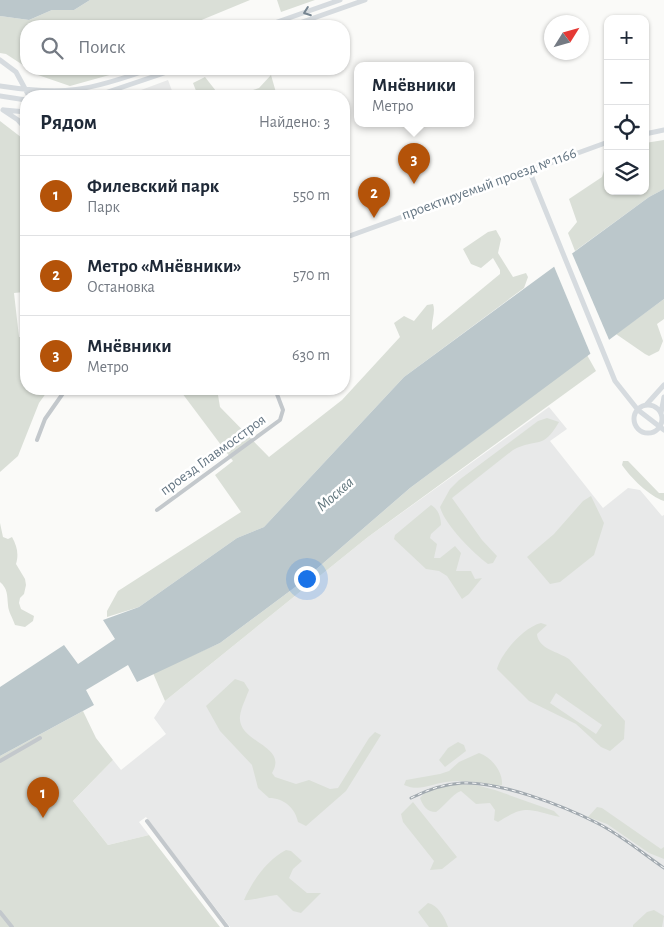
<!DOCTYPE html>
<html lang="ru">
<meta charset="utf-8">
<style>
:root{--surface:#fff;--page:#f2f2f3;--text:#1f2937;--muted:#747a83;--line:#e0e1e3;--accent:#b45309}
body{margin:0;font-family:"Alegreya Sans",sans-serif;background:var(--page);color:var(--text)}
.controls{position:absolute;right:15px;top:15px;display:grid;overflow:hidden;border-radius:10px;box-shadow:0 1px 4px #0004}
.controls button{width:45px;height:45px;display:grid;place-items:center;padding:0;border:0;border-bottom:1px solid var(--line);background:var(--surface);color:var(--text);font:25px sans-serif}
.compass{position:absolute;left:544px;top:15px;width:45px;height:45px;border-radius:50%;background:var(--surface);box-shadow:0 1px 4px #0004;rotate:53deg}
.you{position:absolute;left:306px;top:578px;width:18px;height:18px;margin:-12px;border:4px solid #fff;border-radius:50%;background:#1a73e8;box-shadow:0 0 0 8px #1a73e833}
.badge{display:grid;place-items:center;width:32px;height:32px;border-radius:50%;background:var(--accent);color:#fff;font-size:16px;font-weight:700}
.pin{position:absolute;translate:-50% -41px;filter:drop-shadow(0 1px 2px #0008)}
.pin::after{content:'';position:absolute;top:26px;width:18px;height:15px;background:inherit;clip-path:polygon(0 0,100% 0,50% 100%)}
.popup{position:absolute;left:354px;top:62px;width:120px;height:65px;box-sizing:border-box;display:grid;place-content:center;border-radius:10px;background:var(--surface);filter:drop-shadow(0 1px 4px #0005);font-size:16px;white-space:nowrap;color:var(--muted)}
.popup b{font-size:19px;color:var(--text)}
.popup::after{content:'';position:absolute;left:50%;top:100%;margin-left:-10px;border:10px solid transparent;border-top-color:var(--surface)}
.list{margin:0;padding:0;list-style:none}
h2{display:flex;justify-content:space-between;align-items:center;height:65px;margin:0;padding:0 20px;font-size:21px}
h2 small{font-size:16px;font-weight:400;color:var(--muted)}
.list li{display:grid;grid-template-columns:32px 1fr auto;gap:15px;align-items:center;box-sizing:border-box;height:80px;padding:0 20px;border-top:1px solid var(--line)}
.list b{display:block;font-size:19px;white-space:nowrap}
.list p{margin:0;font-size:16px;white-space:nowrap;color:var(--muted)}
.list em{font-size:16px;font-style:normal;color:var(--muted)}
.icon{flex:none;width:28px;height:28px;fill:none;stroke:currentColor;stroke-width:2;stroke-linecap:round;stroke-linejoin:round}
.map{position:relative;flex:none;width:664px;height:927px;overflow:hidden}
.search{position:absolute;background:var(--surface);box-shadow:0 1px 4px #0004;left:20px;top:20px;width:330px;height:55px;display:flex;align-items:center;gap:12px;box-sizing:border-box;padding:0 18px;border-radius:20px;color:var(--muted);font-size:19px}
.panel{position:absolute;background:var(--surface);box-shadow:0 1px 4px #0004;left:20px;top:90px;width:330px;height:305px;border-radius:20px}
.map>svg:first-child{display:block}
</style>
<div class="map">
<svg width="664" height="927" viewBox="0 0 664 927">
<rect width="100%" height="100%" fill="#fafaf8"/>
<path fill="#e8e9e9" d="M168,80L174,96L128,95L133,93Z
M549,407L567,429L550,441L603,508L628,488L640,490L662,516L664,515V927H230L146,817L139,822L149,835L108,845L73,801L113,760L121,770L166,734L154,718L165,701L368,537Z"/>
<path fill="#dadfd7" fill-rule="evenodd" d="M90,0H250L187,26H26V67L6,54L0,53V16L29,20L52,10H74Z
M277,0H315L281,12Z
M28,69H131L70,86L35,74Z
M271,75L277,96H236L259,88Z
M205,77L216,91L230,96H198L193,83Z
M0,121L26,141V289L24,292L14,293L19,337H26V389H49L39,403L18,456L0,472Z
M664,140V189L649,197L575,251L568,233L577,222L569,199L602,177L608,158V191H645V143Z
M496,230L501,239L498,253L513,277L526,273L528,277L524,288L404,377L264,527L237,538L139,607L107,617V611L118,591L241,512L215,475L233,461L179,389H217L220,407L269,457L342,400L400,337L394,323L404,316L414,321L427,305L433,304C436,312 431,321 432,330L500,274V270L493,258L481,268L471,264L463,249L488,232Z
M664,299V319L657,324L663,341L659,351L649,356L645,354L616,334Z
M587,355L596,371L368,537L165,701L153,673L220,643L298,585L410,488Z
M547,418L559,422C542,451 538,437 513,450L452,498L482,540L497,556L493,563L488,564C473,553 445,525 440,507L450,489L459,480L538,421Z
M623,461H628L659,493H664V501C649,496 631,478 622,465Z
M591,496L604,523L594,555L560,582L550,584L527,557L554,534L583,501Z
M431,505C438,509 441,517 441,525L431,534L430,538L437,544L434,558H440L455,546L461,553L456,571H471L475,579L482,578L469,594L462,599L447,576L439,571L426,569L394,539L395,535Z
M0,523L3,537L8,539L12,537C17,546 19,554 16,564L25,579L26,585L24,594L20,598L19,603L21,609L34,616L33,621L25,627L15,625C13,619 8,611 8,605C7,595 8,589 0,582Z
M541,623L547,625L537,634C538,649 559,652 569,659L625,721L624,739L610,751L601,747L576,724L529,701L497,669C501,653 524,627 541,623ZM556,693L602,725L596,734L550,703Z
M235,679L244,682L249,690C246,698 241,708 240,716C237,743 289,745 272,773L275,777L296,784L309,780L330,789L338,788L369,738L375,732L381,735L346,791L306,826L298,822C295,808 284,798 269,798L258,788L252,765L220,731L206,706Z
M83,711L96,738L113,760L73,801L108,845L149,835L220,927H0V756Z
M458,742L464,745L466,751L445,767L439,760L448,748Z
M479,753C491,757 503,771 502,785L498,786C482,783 464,779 446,782C430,784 420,792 404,785L406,780L440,774L449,771L459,762Z
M455,784L476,785L495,790L554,811L560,817C530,811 527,803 498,822L494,820L495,810L490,803L476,804L461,791C452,794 445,806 436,812C427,812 423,806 420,798L427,790Z
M413,802L457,857L442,869L430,870L434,861L403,822L401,814Z
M597,807L602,808L661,849L664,847V859L649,853L607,824L588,817Z
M286,850L291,851L302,861L293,869L289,878L307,893H321L301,913L293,911L277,895C267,896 250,901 244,900C253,880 267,860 286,850Z
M428,903C438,905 445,918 448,927H429L418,912Z
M654,910L664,916L662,927H633V925L647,912Z"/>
<path fill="#bbc7cb" d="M0,0H90L74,10H52L29,20L0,16Z
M664,189V299L410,488L298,585L220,643L137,682L128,665L86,690L94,705L0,756V687L64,645L78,664L115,639L103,620L139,607L237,538L264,527L404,377L649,197Z"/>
<path fill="#fafaf8" d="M571,251L610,342L591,355L553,264Z"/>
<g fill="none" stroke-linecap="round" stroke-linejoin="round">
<path stroke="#c3c8cc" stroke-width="4" d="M37,440L45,419L66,389
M157,510L280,420L283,410L275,389
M0,761L40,738
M147,821L227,927
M0,912L12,927"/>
<path stroke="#d6dbdf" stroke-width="5" d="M266,26L340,0
M291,26L365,0
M0,60L16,72L29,96
M0,86C65,96 88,91 150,69
M0,96L26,100
M96,96L176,69
M3,110L18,120L26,129
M4,110L26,112
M645,134L664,130
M529,170L615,381L638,410L664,430
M344,238L608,142
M646,405L664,385
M634 419a14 14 0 1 1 28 0a14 14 0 1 1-28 0Z
M661,413L664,397"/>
<g stroke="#a2aab0" stroke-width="3">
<path id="rail" d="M411,798C427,790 443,784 462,783C499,781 564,806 597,823C621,835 642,853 664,868"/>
</g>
<use href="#rail" stroke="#fff" stroke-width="1" stroke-dasharray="4" stroke-linecap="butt"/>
</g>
<defs><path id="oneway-chevron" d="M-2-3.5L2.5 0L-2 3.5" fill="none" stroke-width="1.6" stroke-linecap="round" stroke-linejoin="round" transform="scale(1.25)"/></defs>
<use stroke="#768591" href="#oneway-chevron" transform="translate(307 12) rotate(160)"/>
<g text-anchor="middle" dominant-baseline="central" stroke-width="5" stroke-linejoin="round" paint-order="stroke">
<g font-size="15" fill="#657683" stroke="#fff">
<text transform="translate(489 184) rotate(-20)">проектируемый проезд № 1166</text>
<text transform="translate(213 455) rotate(-36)">проезд Главмосстроя</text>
</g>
<g font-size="16" font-style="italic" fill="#60757c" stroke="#fff">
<text transform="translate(335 494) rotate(-41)">Москва</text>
</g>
</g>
</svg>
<div class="controls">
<button>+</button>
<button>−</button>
<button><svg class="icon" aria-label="locate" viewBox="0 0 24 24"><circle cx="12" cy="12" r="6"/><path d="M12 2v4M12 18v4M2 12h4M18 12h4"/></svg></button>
<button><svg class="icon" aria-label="layers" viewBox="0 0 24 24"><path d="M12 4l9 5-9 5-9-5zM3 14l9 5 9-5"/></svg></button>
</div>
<svg class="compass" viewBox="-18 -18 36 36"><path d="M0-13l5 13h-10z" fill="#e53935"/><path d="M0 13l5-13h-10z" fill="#747a83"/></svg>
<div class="you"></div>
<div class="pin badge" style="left:43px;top:818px">1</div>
<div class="pin badge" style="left:374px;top:218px">2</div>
<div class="pin badge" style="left:414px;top:184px">3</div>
<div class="popup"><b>Мнёвники</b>Метро</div>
<div class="search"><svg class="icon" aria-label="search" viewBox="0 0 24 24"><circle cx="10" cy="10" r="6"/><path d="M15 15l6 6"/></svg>Поиск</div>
<section class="panel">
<h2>Рядом<small>Найдено: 3</small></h2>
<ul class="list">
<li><span class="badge">1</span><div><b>Филевский парк</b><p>Парк</p></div><em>550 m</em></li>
<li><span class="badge">2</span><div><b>Метро «Мнёвники»</b><p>Остановка</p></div><em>570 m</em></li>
<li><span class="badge">3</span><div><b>Мнёвники</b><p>Метро</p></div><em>630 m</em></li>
</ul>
</section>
</div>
